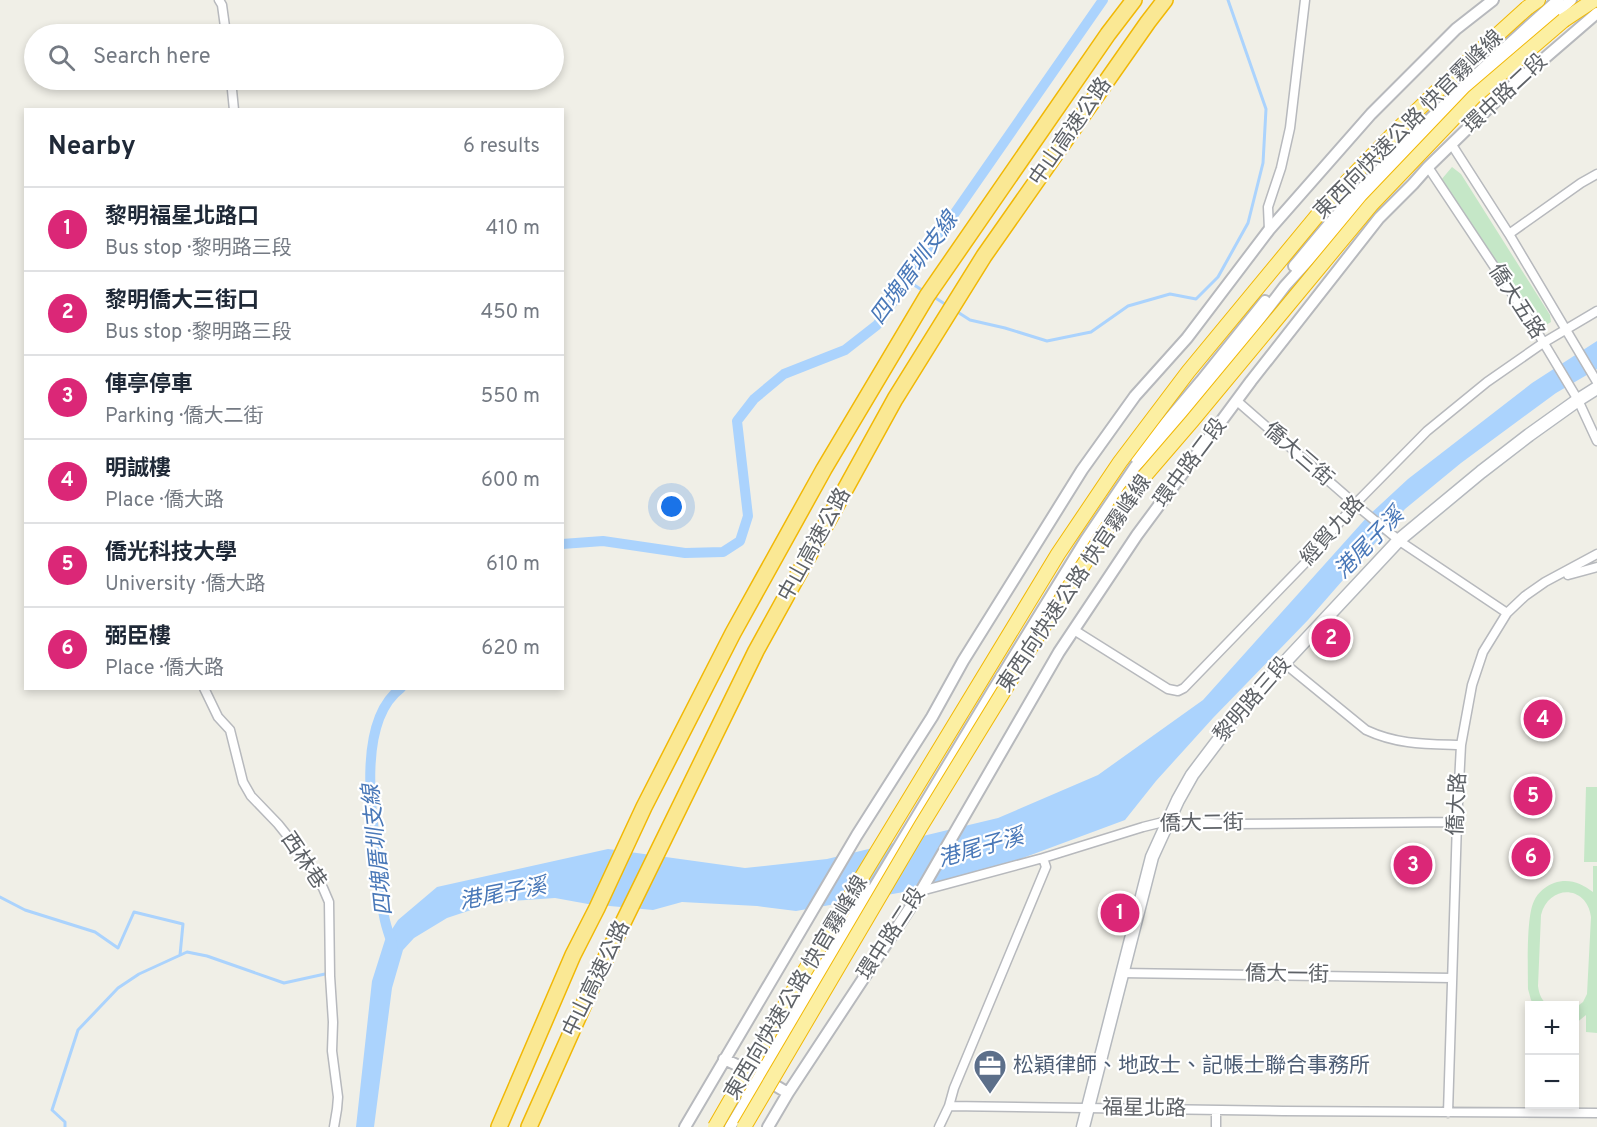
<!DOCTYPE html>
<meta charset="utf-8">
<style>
:root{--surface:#fff;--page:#f6f6f7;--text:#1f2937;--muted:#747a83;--line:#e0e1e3;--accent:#db2777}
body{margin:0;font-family:Overpass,"Noto Sans TC",sans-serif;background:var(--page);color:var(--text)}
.controls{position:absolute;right:18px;bottom:18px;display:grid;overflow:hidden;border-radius:0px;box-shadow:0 3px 9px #0003}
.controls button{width:54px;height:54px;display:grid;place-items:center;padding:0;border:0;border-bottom:2px solid var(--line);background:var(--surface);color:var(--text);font:30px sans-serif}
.you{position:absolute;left:672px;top:507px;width:21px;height:21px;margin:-15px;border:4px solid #fff;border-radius:50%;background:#1a73e8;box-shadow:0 0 0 9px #1a73e833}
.badge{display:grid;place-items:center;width:39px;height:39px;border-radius:50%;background:var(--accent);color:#fff;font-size:20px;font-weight:700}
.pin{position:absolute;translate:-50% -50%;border:3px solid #fff;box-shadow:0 2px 6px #0006}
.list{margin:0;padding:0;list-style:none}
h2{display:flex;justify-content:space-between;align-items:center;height:78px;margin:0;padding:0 24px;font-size:26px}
h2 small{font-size:20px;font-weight:400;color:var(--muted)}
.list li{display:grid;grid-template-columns:39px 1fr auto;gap:18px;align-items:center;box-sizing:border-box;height:84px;padding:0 24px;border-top:2px solid var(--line)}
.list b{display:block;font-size:22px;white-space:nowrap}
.list p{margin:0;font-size:20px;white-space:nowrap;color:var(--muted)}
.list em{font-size:20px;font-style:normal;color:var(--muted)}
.icon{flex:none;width:33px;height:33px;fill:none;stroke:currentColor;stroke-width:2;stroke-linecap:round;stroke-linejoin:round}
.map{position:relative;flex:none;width:1597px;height:1127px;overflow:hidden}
.search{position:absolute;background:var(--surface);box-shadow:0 3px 9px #0003;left:24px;top:24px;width:540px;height:66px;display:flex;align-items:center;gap:15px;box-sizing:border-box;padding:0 21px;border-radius:33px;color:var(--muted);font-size:22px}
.panel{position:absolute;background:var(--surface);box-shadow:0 3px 9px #0003;left:24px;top:108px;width:540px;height:582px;border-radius:0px}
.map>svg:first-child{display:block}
</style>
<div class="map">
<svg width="1597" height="1127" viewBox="0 0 1597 1127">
<rect width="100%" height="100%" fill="#f0efe7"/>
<path fill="#c5e7c7" d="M1452,167L1461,174L1550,315L1551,322L1541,328L1535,324L1441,180Z
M1586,787H1597V862H1584Z
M1593,866H1597V1033L1586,1032V1015L1575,1024V1008L1583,1002L1587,994L1591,917C1587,885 1549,884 1541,915L1538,986C1539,994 1542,1002 1549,1005H1534L1531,1000L1528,989C1528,969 1526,917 1534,901C1538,892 1546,886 1554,883C1569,878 1581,883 1593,892Z"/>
<path fill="#abd3fd" d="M1597,341V369L1556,393L1461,463L1405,509L1308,620L1213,718L1156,781L1125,820L955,883L796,911L757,906L682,902L653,910L588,904L555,898L495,902L447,918L414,938L403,950L392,988L374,1127H356L372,981L385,940L398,920L437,887L608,849L745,868L827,859L998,818L1098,775L1203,700L1368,516L1408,479L1532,383Z"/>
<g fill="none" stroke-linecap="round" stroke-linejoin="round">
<path stroke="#abd3fd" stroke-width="3" d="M908,281L925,292
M934,297L948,306
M956,311L970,320L1005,328L1047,341L1091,332L1128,306L1170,294L1196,299L1218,277L1248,223L1263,163L1266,109L1228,0
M0,897L25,910L95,932L118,948L134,912L183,924L180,955
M65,1127V1122L52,1110L78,1030L118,988L139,974L187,952L207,956L284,983L325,974"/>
<path stroke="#abd3fd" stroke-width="10" d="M562,544L603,541L685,553L723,552L740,541L748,516L737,421L754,399L784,374L845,350L877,325L1103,0
M393,947C390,937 386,927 384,916C381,903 382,888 380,875C373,825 354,723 401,688"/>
<g stroke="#b7b9bd" stroke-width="11">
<path id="minor" d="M219,0L222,5L226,34
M231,80L234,110
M1452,145L1509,234L1597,382
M1428,167L1533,325L1578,400L1597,441
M1269,230L1268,207L1281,168L1290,128L1305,0
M1509,234L1581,183L1597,174
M1237,401L1362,510L1401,542L1507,613
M1568,575L1597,567
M1074,630L1168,689L1178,691L1184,688L1307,561L1355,504L1427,431L1487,382L1543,343L1597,311
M1284,663L1366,730C1398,745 1427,744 1461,745
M204,688L218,717L230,730L243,782L251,796L278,824L298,849L323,888L329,902L330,976L333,1022L332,1051L338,1097L337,1109L334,1127
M921,891L1043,858L1143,827L1167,821L1231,824L1457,822
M1121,973L1452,978
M949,1106L954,1088L1046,867L1043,858
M1216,1110V1127
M1448,1113L1457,822L1461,745L1472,685L1483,652L1507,613L1525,596L1545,582L1597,554
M939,1127L949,1106L1283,1111L1597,1113"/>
</g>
<g stroke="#b7b9bd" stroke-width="14">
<path id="tertiary" d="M1294,266C1312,245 1329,223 1348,203C1414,132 1485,65 1558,0
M1136,458L1201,381L1265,301
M724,1059L754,1073L788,1093
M743,1093L866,888
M685,1127L857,835L932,717L963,661L1082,470L1135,396L1187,338L1269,230L1371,114L1456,29L1493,0
M730,1127L992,692L1085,541L1135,467L1199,399L1285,286L1407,152L1486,75L1571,0
M768,1127L788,1093L921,891L1059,652L1137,535L1251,381L1379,218L1413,184L1428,167L1503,94L1597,13"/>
</g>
<g stroke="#b5b9be" stroke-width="15">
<path id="secondary" d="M1083,1127L1152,857L1178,800L1192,775L1232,722L1272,676L1399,540L1481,472L1529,435L1578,400L1597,388"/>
</g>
<g stroke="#f1b806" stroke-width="16">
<path id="trunk" d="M1527,8L1538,0
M1564,20L1594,0"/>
</g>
<g stroke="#f1b806" stroke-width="18">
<path id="motorway" d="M499,1127L573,955L597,908L644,807L733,633L824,469L927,296L1108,34L1134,0
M529,1127L592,986L756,651L895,399L984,256L1148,22L1165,0"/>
</g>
<use href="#minor" stroke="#fff" stroke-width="8"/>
<use href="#tertiary" stroke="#fff" stroke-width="10"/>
<use href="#secondary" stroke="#fff" stroke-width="12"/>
<use href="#trunk" stroke="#fcefa2" stroke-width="14"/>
<use href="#motorway" stroke="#fae894" stroke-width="15"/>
<g stroke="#f1b806" stroke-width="16" stroke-linecap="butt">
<path id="trunk-bridge" d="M715,1127L803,974L1058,554L1120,462L1188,372L1335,194L1397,130L1463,66L1527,8
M744,1127L921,826L1040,632L1130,493L1192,421L1371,205L1474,97L1564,20"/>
</g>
<use href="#trunk-bridge" stroke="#fcefa2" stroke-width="14"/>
</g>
<defs>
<g id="office-pin" transform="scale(1.725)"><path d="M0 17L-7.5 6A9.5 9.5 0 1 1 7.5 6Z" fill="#5c6f8a" stroke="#fff"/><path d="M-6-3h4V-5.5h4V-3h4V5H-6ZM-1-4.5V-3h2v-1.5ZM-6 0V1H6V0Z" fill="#fff"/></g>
</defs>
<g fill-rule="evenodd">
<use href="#office-pin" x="990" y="1066"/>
</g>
<g text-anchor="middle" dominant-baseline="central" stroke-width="4.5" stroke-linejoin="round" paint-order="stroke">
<g font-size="21" fill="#5e6267" stroke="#fff">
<text transform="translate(1506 94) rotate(-43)">環中路二段</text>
<text transform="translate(1409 125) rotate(-45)">東西向快速公路 快官霧峰線</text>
<text transform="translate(1071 132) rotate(-55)">中山高速公路</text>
<text transform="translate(1516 302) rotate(57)">僑大五路</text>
<text transform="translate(1298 455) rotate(41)">僑大三街</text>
<text transform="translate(1191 463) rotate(-53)">環中路二段</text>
<text transform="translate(1333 531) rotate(-49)">經貿九路</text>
<text transform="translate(815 545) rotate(-61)">中山高速公路</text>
<text transform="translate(1075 584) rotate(-56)">東西向快速公路 快官霧峰線</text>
<text transform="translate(1253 700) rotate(-49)">黎明路三段</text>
<text transform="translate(1458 804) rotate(-87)">僑大路</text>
<text transform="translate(1202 824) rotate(-1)">僑大二街</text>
<text transform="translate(303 861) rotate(56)">西林巷</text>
<text transform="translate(892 934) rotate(-57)">環中路二段</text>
<text transform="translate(1287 975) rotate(1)">僑大一街</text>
<text transform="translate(597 979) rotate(-64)">中山高速公路</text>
<text transform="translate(797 988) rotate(-59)">東西向快速公路 快官霧峰線</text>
<text transform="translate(1144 1109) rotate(1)">福星北路</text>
</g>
<g font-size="21" fill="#4e5e75" stroke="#fff" text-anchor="start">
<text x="1013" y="1066">松穎律師、地政士、記帳士聯合事務所</text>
</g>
<g font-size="22" font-style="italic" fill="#4978b8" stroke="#fff">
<text transform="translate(915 269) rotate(-54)">四塊厝圳支線</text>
<text transform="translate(1370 544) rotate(-46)">港尾子溪</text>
<text transform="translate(981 849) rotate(-16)">港尾子溪</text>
<text transform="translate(379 850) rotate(-96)">四塊厝圳支線</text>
<text transform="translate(503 895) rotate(-11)">港尾子溪</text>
</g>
</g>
</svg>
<div class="controls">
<button>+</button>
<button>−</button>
</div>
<div class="you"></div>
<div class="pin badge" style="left:1120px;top:913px">1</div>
<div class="pin badge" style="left:1331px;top:638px">2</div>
<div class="pin badge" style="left:1413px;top:865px">3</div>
<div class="pin badge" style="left:1543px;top:719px">4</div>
<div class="pin badge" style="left:1533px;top:796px">5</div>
<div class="pin badge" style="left:1531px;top:857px">6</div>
<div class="search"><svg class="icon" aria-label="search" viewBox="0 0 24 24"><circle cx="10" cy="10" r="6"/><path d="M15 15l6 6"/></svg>Search here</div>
<section class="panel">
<h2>Nearby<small>6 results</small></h2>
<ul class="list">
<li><span class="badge">1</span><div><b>黎明福星北路口</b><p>Bus stop · 黎明路三段</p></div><em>410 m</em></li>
<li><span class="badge">2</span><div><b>黎明僑大三街口</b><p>Bus stop · 黎明路三段</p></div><em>450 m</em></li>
<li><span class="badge">3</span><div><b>俥亭停車</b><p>Parking · 僑大二街</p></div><em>550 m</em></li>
<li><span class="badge">4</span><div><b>明誠樓</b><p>Place · 僑大路</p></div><em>600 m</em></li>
<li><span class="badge">5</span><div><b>僑光科技大學</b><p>University · 僑大路</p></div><em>610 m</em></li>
<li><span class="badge">6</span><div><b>弼臣樓</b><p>Place · 僑大路</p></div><em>620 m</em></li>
</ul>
</section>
</div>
